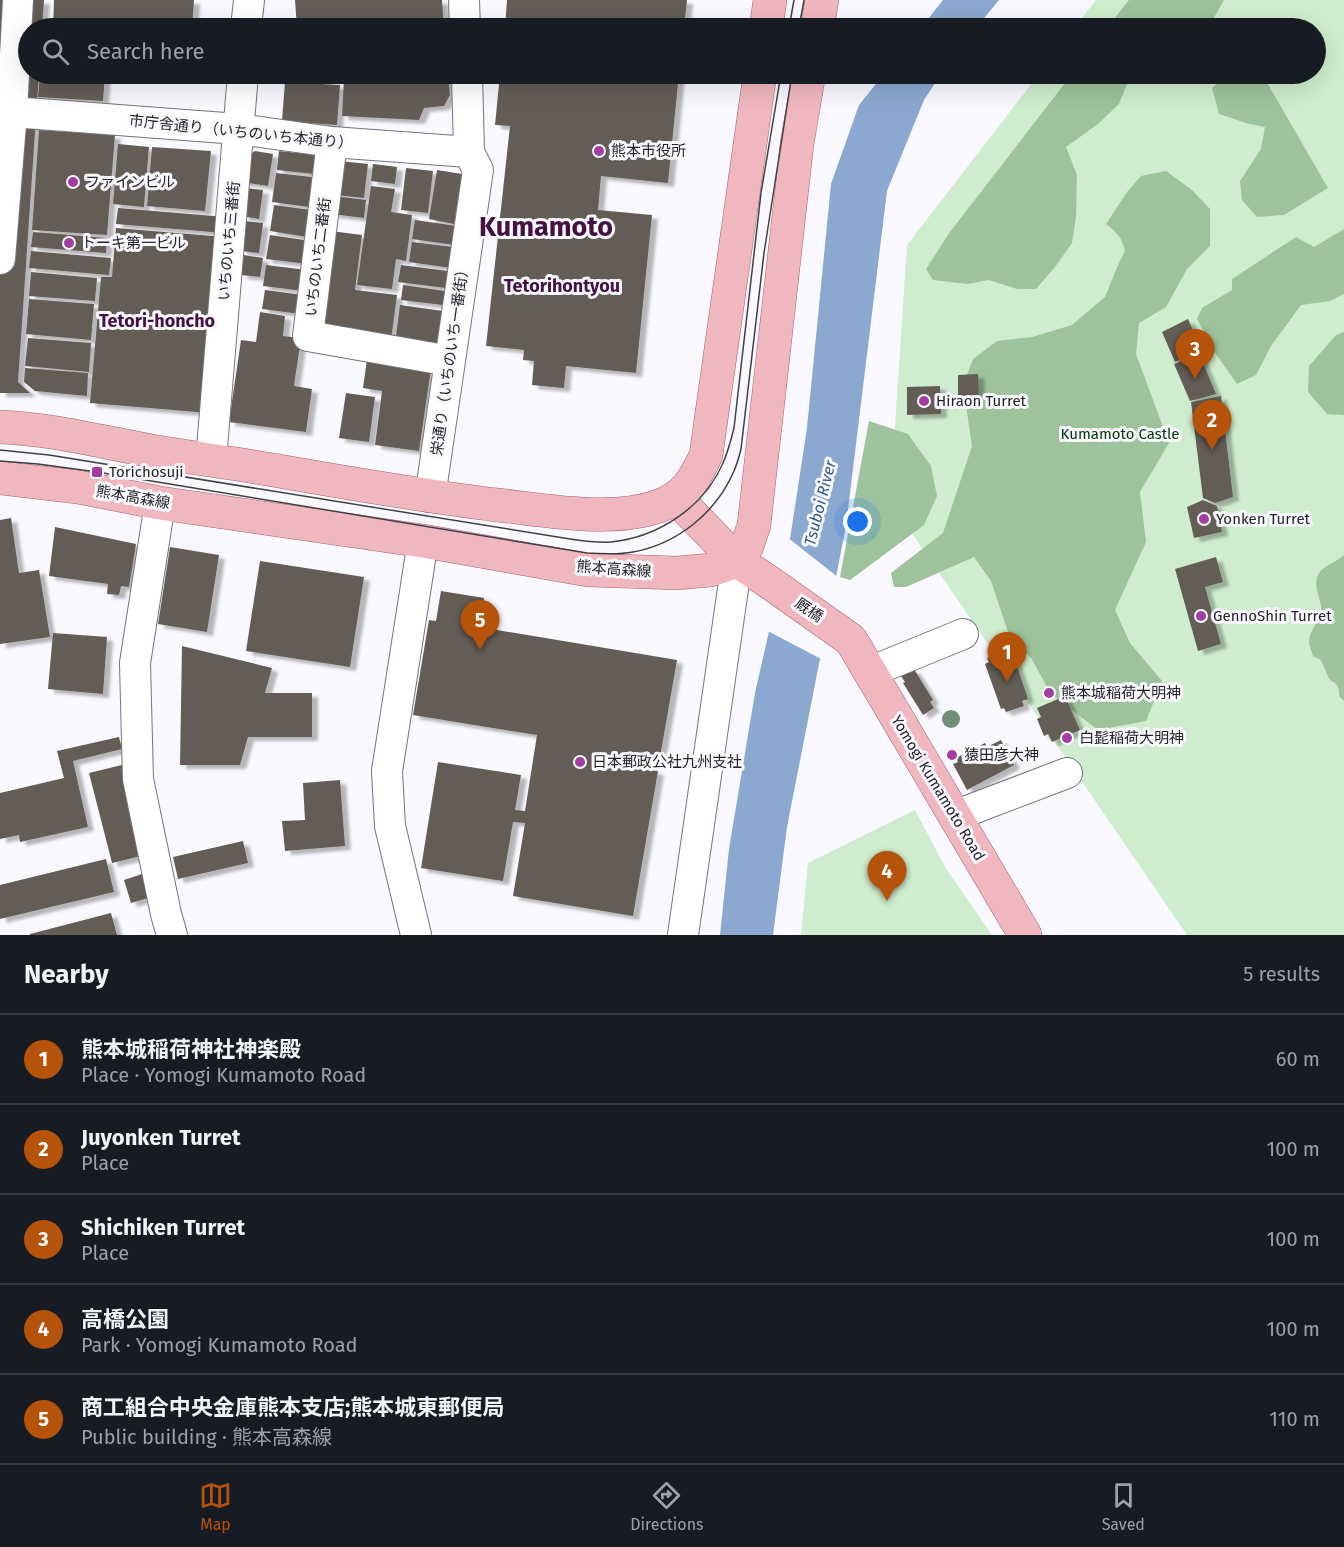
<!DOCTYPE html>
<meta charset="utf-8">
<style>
:root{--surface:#171b24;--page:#242831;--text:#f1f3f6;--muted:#9ea1a6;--line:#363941;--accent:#b45309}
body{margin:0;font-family:"Fira Sans","Noto Sans JP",sans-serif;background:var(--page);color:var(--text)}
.you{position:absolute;left:858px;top:522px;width:21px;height:21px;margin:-15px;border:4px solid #fff;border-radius:50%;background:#1a73e8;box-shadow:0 0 0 9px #1a73e833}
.badge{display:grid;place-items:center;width:39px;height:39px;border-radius:50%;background:var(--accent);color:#fff;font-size:20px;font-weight:700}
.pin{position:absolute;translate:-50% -50px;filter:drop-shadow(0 2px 3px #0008)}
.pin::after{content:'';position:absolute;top:32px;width:21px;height:18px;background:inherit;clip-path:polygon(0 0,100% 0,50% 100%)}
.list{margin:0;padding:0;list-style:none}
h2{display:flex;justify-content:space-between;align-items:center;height:78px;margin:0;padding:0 24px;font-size:26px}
h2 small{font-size:20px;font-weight:400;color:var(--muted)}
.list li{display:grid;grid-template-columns:39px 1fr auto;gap:18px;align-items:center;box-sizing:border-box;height:90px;padding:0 24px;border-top:2px solid var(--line)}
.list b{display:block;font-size:22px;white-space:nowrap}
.list p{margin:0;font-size:20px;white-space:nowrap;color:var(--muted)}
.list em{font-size:20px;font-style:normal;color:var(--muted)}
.icon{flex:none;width:33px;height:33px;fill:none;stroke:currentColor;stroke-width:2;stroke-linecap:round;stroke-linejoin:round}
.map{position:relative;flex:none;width:1344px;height:935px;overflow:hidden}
.search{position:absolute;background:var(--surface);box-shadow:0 6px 24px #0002;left:18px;right:18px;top:18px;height:66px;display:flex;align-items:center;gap:15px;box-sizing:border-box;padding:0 21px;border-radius:33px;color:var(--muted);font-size:22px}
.sheet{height:528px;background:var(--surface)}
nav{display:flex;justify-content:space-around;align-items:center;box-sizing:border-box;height:84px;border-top:2px solid var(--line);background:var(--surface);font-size:16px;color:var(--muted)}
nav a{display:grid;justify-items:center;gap:3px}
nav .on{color:var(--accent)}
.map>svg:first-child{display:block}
</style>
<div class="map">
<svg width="1344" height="935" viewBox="0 0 1344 935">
<defs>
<filter id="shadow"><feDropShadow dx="6" dy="4" stdDeviation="1.5" flood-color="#0004"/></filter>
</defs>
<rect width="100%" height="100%" fill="#f8f8fe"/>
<path fill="#cfedce" d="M1096,0H1344V935H1187L890,501L907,245L1039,74H1316V28H1074Z
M915,810L945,867L992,935H801L808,863Z"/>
<path fill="#9dc29c" d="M1129,0H1224L1211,23L1205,28H1107Z
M1072,74H1131L1119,104L1098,124L1066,147L1077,175L1076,217L1072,243L1055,267L1036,289H1017L989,280L967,284L933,280L926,269L950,232Z
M1227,74H1262L1328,188L1284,215L1257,217L1242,200L1240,181L1261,149L1265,127L1246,123L1219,114L1212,88Z
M1166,171L1192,190L1210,209V246L1187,269L1166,307L1139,323L1136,354L1169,443L1140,492L1146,542L1115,610L1130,643L1162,681L1146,721L1098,730L1051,694L1031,658L1010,638L991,581L974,557L906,587H894L891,573L943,533L972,446L963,385L973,359L997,341L1032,337L1072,325L1105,297L1118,265L1125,251C1122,238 1117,232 1106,224L1127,192L1141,176Z
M1344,229V294L1330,301L1301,305L1271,346L1256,375L1237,384L1213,350L1197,319L1202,308L1232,290V279L1296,237L1314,247Z
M1344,332V415L1327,414L1308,392L1309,366L1336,335Z
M869,421L908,434L931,466L937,496L924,525L850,580L840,577Z
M1344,555V701L1339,696V690L1336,684L1329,679L1321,660L1313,656C1312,651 1309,646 1309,642C1309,629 1322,620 1321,607C1320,596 1313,586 1318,575C1322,566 1337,562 1344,555Z"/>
<path fill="#8ba9d0" d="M943,0H999L976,28H921Z
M884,74H941L924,100L887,191L846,526L787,827L773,935H720L729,849L755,693L790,539L807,428L831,184L859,105Z"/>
<path fill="#f8f8fe" d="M787,537L839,578L823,660L766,630Z"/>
<path fill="#645d56" filter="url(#shadow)" d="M0,0H44L42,28H28V74H39L18,382L30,393H0Z
M54,0H194L192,28H53Z
M295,0H442L444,28H297Z
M507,0H687L684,28H505Z
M40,74H105L103,101L38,97Z
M298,74H448L450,95L444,106L424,108L419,120L342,116L344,79L298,75Z
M500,74H679L668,183L601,176L598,210L652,215L636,373L566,366L564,388L532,385L534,361L523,360L524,350L486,346L510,126L495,125Z
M285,82L340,85L337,125L282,121Z
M39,130L115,135L107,235L32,230Z
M118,144L149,147L144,207L113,204Z
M152,147L211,151L205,211L147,206Z
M255,151L273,154L268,186L242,182L246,157Z
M279,151L325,156L323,175L277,170Z
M340,161L368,164L364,198L335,195Z
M373,164L397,167L395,184L371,181Z
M406,168L433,171L428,213L401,210Z
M437,170L462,174L454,224L429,219Z
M276,173L312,177L309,207L272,202Z
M371,186L395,189L391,212L412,215L406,261L396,259L392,289L357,285Z
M246,188L263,190L259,219L242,216Z
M334,196L366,200L364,218L332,214Z
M274,205L311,210L307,237L270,231Z
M118,208L225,217L224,233L116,224Z
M415,220L457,226L454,245L412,239Z
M244,221L263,223L259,253L241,251Z
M116,228L225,237L209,413L90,403L101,277H112Z
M331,231L362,235L355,290L397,295L391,340L317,330Z
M33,232L107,238L106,253L31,247Z
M270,235L311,241L308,264L266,259Z
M412,242L453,247L451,268L409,262Z
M31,251L111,258L109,275L29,268Z
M244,255L263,258L260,277L241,275Z
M266,265L307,270L304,291L263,286Z
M401,265L448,271L446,288L398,282Z
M31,272L97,278L95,301L29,296Z
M403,285L445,291L443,305L401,300Z
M265,290L303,295L300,314L262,309Z
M29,299L94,304L91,340L26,334Z
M400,305L443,311L438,349L395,343Z
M260,312L285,316L283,336L301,338L294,386L312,389L306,432L229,422L241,340L256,342Z
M1188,319L1202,350L1175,362L1162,332Z
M28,338L91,343L89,372L25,366Z
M1199,353L1216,394L1190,401L1174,364Z
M367,360L431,369L419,451L375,445L382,391L363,388Z
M25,368L88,373L87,396L35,391L24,382Z
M978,374L979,395L958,396V375Z
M940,386L941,414L907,415V387Z
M346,393L375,397L369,442L339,438Z
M1221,396L1233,497L1215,503L1203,498L1191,402Z
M1203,500L1217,506L1222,532L1194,538L1187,507Z
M11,518L19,573L39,570L50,637L0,644V520Z
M55,527L136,544L129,587L121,586L119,595L107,594L108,584L49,576Z
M170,547L219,555L207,632L158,624Z
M1216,557L1223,582L1205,587L1221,644L1198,651L1175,569Z
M260,561L364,577L350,667L246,651Z
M441,591L484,598L479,627L677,660L660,757L632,753L630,767L658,771L633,916L513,896L525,823L513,822L503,881L421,868L438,762L521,775L515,810L525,811L537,735L413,715L429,620L436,621Z
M53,633L107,637L103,694L48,689Z
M182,646L272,668L265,693H312V737H248L240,765H180Z
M1004,652L1005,657L1013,654L1028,699L1022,701L1024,706L1006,712L1004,708L1001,709L985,664L989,662L987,658Z
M914,669L933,700L930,702L934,708L923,715L903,683L905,682L901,676Z
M1065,696L1080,730L1052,742L1048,734L1044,736L1037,719L1041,717L1037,708Z
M119,737L122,749L73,761L88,827L20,842L19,835L0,839V793L64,778L57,751Z
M1001,740L1014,765L967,790L953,764L958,762L956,758L985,743L987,747Z
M126,764L149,854L112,863L89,773Z
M340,780L345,846L285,851L282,821L305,820L303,783Z
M243,841L248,863L178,879L173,857Z
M106,859L114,892L0,919V885Z
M148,872L155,896L131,903L124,880Z
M111,913L117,935H30V934Z"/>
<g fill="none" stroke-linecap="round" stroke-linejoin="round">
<g stroke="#74747d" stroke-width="32">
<path id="minor" d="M464,0L465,28
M246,28L249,0
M0,114L12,112L238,129L332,142L469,152
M332,142L308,336L450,361
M0,259L12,112L18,0
M211,460L243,74
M430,497L478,170L469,152L467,74
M160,503L135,663L138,779L166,914L172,935
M870,672L963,634
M956,817L970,810L1067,773
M416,935L390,826L387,771L423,541
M683,935L737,561"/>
</g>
<g stroke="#a2656d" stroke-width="34">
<path id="major" d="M766,28L770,0
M817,28L822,0
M0,427C52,429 101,442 152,451C192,458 233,463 273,470C347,483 422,496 497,505C545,510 612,523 659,506C685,497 695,479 706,455L760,74
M0,478L78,487L160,503L423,541L588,570L677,573L711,570L737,561L747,546L754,525L797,144L809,74
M676,498L737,561L766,580L851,640L1025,935"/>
</g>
<use href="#minor" stroke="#fff" stroke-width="30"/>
<use href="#major" stroke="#f0b8be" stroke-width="33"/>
<path stroke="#404044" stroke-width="1.5" d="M789,28L794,0
M799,28L804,0
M0,450L49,455L570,539C584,541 598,543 611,542C659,537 704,507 723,463C728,452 731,440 734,428L761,193L781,74
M0,461L38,464L97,472L587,553C602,554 618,555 633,552C677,544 716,513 734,471C737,464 739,457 741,449L764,253L792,74"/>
</g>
<circle fill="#708e75" cx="951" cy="719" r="9"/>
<g fill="#a43da0" stroke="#f8f8fe" stroke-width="2">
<circle cx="599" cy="151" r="6"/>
<circle cx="73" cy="182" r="6"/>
<circle cx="69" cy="243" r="6"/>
<circle cx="924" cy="401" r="6"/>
<rect x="91" y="466" width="12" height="12" rx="3"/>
<circle cx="1204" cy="519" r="6"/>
<circle cx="1201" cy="616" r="6"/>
<circle cx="1049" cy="693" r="6"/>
<circle cx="1067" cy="738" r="6"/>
<circle cx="952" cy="755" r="6"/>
<circle cx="580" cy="762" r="6"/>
</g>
<g text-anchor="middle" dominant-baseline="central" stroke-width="6" stroke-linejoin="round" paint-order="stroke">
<g font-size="15" fill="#242428" stroke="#f8f8fe">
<text transform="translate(241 132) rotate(6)">市庁舎通り（いちのいち本通り）</text>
<text transform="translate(229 241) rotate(-85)">いちのいち三番街</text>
<text transform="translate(318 257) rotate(-83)">いちのいち二番街</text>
<text transform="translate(450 359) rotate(-82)">栄通り（いちのいち一番街）</text>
<text transform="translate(133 497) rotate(10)">熊本高森線</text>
<text transform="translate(614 569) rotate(4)">熊本高森線</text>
<text transform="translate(809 610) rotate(35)">厩橋</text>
<text transform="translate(938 788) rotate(59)">Yomogi Kumamoto Road</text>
</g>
<g font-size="15" fill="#242428" stroke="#f8f8fe" text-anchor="start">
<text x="611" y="151">熊本市役所</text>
<text x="85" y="182">ファインビル</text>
<text x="81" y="243">トーキ第一ビル</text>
<text x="936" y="401">Hiraon Turret</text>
<text x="109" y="472">Torichosuji</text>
<text x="1216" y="519">Yonken Turret</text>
<text x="1213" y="616">GennoShin Turret</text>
<text x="1061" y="693">熊本城稲荷大明神</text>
<text x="1079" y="738">白髭稲荷大明神</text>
<text x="964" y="755">猿田彦大神</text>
<text x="592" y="762">日本郵政公社九州支社</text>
</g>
<g font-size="15" fill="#003805" stroke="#f8f8fe">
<text x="1120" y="434">Kumamoto Castle</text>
</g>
<g font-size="16" font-style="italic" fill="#2f588b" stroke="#f8f8fe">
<text transform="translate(820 503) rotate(-76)">Tsuboi River</text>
</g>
<g font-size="18" font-weight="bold" fill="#441242" stroke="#f8f8fe">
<text x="562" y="286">Tetorihontyou</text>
<text x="157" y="321">Tetori-honcho</text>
</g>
<g font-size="27" font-weight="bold" fill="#441242" stroke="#f8f8fe">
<text x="546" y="227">Kumamoto</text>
</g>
</g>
</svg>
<div class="you"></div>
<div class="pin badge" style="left:1007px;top:682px">1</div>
<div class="pin badge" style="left:1212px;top:450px">2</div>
<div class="pin badge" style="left:1195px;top:379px">3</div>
<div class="pin badge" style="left:887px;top:901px">4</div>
<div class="pin badge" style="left:480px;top:650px">5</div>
<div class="search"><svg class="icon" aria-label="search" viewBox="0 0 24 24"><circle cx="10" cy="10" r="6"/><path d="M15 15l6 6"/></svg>Search here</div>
</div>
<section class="sheet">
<h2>Nearby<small>5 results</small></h2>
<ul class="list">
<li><span class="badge">1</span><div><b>熊本城稲荷神社神楽殿</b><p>Place · Yomogi Kumamoto Road</p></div><em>60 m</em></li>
<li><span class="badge">2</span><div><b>Juyonken Turret</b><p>Place</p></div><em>100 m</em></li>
<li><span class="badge">3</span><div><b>Shichiken Turret</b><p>Place</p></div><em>100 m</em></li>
<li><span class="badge">4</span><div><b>高橋公園</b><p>Park · Yomogi Kumamoto Road</p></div><em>100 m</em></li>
<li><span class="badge">5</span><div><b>商工組合中央金庫熊本支店;熊本城東郵便局</b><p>Public building · 熊本高森線</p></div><em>110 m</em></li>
</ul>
</section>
<nav>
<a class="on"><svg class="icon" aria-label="map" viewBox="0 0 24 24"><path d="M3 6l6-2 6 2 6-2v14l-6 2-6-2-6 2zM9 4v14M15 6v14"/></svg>Map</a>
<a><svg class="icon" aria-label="directions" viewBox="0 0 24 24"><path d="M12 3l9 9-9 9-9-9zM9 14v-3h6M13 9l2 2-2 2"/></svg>Directions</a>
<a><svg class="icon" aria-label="saved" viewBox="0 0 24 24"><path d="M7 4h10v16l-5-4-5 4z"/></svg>Saved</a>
</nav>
